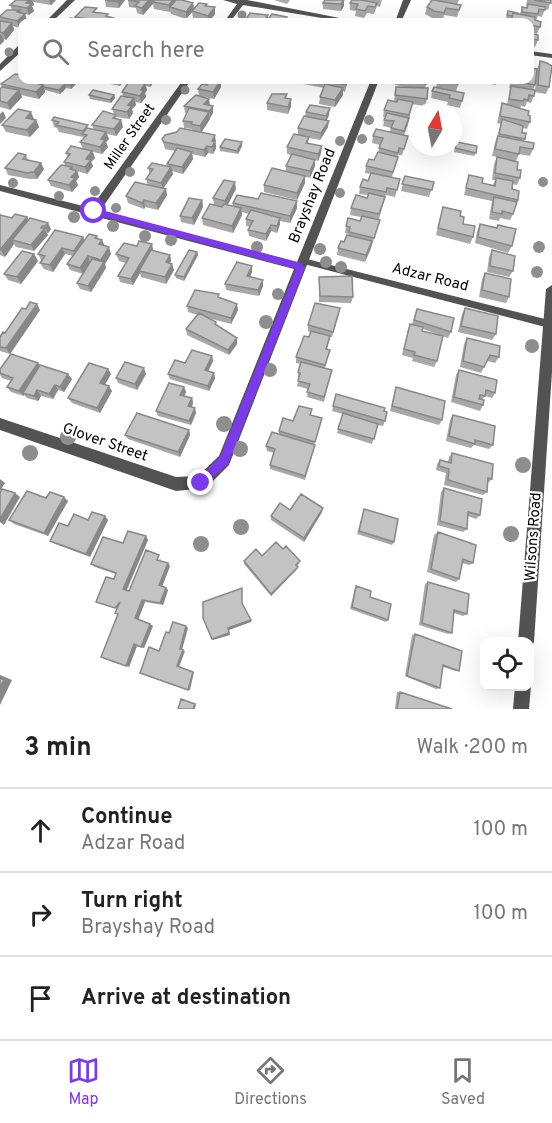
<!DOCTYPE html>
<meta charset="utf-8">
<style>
:root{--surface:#fff;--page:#f2f2f2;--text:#222;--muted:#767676;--line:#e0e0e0;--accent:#7c3aed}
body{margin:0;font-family:Overpass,sans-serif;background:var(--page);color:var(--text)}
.controls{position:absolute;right:18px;bottom:18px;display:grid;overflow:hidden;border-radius:12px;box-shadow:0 6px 24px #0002}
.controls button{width:54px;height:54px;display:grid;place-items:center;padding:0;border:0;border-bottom:2px solid var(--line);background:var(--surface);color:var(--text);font:30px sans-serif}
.compass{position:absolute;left:408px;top:102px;width:54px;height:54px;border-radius:50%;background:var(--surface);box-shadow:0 6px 24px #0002;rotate:10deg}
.stop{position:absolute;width:18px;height:18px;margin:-14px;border:4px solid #7c3aed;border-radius:50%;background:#fff}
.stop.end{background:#7c3aed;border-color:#fff;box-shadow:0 2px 6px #0008}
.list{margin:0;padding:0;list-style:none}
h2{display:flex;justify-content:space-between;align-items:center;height:78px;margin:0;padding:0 24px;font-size:26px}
h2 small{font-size:20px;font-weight:400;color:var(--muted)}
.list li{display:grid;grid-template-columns:39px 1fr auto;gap:18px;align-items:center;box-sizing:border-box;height:84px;padding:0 24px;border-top:2px solid var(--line)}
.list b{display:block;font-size:22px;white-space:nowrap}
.list p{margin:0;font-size:20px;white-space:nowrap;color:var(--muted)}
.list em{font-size:20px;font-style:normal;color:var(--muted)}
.icon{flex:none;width:33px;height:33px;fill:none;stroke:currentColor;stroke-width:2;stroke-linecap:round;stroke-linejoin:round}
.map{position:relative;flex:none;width:552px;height:709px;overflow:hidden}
.search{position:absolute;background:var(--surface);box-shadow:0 6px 24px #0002;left:18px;right:18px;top:18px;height:66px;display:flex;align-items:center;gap:15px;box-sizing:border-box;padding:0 21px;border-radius:12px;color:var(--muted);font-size:22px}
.sheet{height:330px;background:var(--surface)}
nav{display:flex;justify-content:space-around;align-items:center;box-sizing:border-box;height:84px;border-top:2px solid var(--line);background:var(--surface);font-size:16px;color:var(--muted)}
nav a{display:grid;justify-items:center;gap:3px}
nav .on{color:var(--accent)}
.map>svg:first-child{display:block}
</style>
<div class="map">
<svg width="552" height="709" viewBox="0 0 552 709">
<rect width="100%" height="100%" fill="#fff"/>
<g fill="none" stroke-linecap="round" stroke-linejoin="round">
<path fill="#535353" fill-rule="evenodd" d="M303,258L549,320L552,321V327L549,328L300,263L299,261Z"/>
<path fill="#535353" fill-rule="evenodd" d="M67,0H75L52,22H45Z
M223,0H247L360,22H346L243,5L230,22H224L237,4Z
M403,0H411L401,22H395Z
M19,45H22V51L0,71V64Z
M530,51L552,54V58L530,55Z
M183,80H191L100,211L297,262L371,80H379L229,465L206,488L176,491L0,430V418L176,477L198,476L219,456L294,269L0,191V185L91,208Z"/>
<path fill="#535353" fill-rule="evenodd" d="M552,285V372L534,642L530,649V642H518L546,289Z
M530,682L531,686L529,709H513L515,686H530Z"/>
</g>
<g fill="#8e8e8e">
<circle cx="242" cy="15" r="4.5"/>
<circle cx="9" cy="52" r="4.5"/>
<circle cx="185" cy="90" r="4.5"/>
<circle cx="166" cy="120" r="5"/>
<circle cx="369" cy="120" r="5"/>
<circle cx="362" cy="139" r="5"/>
<circle cx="340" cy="141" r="5"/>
<circle cx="130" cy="172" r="5"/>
<circle cx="543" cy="182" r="5"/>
<circle cx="13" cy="183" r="5"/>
<circle cx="95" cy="191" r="5"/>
<circle cx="340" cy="193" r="5"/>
<circle cx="59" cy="196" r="5"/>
<circle cx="116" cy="208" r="5"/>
<circle cx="74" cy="217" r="6"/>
<circle cx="113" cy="226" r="6"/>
<circle cx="145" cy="236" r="6"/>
<circle cx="171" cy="240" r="6"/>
<circle cx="257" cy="247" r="6"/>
<circle cx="539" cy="247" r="6"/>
<circle cx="320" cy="249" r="6"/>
<circle cx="326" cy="262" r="6"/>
<circle cx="341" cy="267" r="6"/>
<circle cx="537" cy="272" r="6"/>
<circle cx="278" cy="294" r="6"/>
<circle cx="266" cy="322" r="7"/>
<circle cx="532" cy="346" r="7"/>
<circle cx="270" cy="370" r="7"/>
<circle cx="224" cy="424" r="8"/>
<circle cx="68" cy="437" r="8"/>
<circle cx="240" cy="449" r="8"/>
<circle cx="30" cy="453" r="8"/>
<circle cx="523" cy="465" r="8"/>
<circle cx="241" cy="527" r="8"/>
<circle cx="511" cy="534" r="8"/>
<circle cx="201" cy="544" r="8"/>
</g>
<path fill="#a8a8a8" d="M16,0H56L51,5L33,2L34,5L32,6L34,11L29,15L25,14L27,20L25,22H22L19,28L13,26L14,30L6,40L4,39V41L0,45V16L12,10L10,5Z
M105,0H125L119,8L106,7Z
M128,0L175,1L193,3L194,9L207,4V6L215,7V14L209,22L193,18L192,12L186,19L171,14L170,11V12L154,9L153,4L143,15L137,13L136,8L129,7Z
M274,0H290L287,4Z
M344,0V6L341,11L323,9V3Z
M352,0H382L380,7L377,6L374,14L367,13L364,18L355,16L356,11L350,10V3Z
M429,0H459L457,4L461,5L457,17L444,15L443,20L432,18L425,14L427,7L432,1Z
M527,0H551L548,10L545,9L542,17L538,16L536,20L540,27L537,34L534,33L538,40L535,47L530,46V22H510V19L506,18L508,11L520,14L522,7L526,8L527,6H526Z
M98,12L109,17L115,22H66L75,19V17Z
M540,61L549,87L546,94L535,92L536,79L535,85L533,90L534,96L531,103L527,102L525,107L521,106L520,108L528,115L530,122L527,129L523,128L522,133L525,139L524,141L533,149L530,156L519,154L516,161L517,170L520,178L517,185L512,184V189L518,200L513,214L510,220L500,218L499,221L489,219L492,201L464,195L467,182L469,175L482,183L493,185L495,180H492L494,164L497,157L492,156L495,143L501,124L497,123L500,110L502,103L507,104L511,88H509L511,80H530L537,69Z
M75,80L76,84L71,89L66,88L60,94L45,90V92L39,99L21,95L22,97L10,110L0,107V89L2,87L1,84L35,83L39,84L53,82Z
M99,80H122L123,82L120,86L100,82Z
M131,80H154V82L150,87L146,86L147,90L145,93L146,97L141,103L135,102L136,105L132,109L133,113L129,119L116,117L117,119L121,120L123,127L116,136L107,134L109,139L106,142L108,147L102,154L93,152L95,158L91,162L93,166L87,174L77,171L79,177L76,181L78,185L72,192L51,186L48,180L65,166L64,162L68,158L66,153L83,149L80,142L84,138L83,137L59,132L57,128L54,127L52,120L94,130L92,125L114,114L112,109L123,96L122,92L131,81Z
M211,80H232L230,84L221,82V87L214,99L203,97L210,105L213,106V113L210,118H209L210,119L201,133L215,135L216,148L213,154L208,153L205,157L192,154L193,159L183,174L172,171L173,174L163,188L167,195L158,210L145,207L144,209L128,203L126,196L148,185L146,179L150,174L148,168L167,166V164L175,151L165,149L162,139L192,131V129L184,128L183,121L187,113H185L184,106L199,96L198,89L207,85Z
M304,80H348L345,92L343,91V95L335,107L319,104L320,97L324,88L303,84Z
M396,80H428L425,88L427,99L425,106L412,104L408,125L404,135L408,136L406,143L402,155H398L396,164L392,177L400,179L395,197L386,195L379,219L380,220L378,226L372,245L365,262L337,255L338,248L348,235V234L345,233L346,226L360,221L361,217L350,215L351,208L367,198L368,195L359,194L360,187L368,181L371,174L365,173L366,166L374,160L378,153L380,145L372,143L373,136L390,132L391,128L383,126L385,117H383L384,110L394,101L396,87H405L395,85Z
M438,80H460L456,91L436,87Z
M486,80H498L496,85L485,83Z
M432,91L464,93L460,108L447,105L448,102L431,98Z
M89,95H114L115,98L111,103L90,99Z
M287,98L291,106L288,114L267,110V103Z
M306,112L329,115L327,120L328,127L320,140L309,138L308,144L321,153L318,161L315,160V166L310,178L305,177V183L297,200L264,192V185L286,171V166L291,155L287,154V147L298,135V128L305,116Z
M34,119L36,120L39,127L30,137L6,132L2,125Z
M457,142L476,153L474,156L454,152Z
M242,146L238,154L220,151V147Z
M26,155L28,160L44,169L37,179H30L8,175L5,168Z
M405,176L434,182L429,197L401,191Z
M236,189L227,205L233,206V203L258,199L297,201V208L290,223L280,221V224L277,233L271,231L266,241L249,236L248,230L250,227L246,226V219L249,214L242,212V215L233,233L203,225L202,218L214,205L213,198Z
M202,200L203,207L194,225L181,222L180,216Z
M443,207L460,216L463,224L473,237L470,244L436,235Z
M0,213L1,215L12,218L27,217L28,220L30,218L51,229L48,233H47L48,235L34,251L16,247L14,244L5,257L0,255Z
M480,224L497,228L498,225L512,246L508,253L475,243L477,231Z
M97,236L98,238L111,254L105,264L106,268L91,292L80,289L77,283L83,274L70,270L67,264L73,256L65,254L53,272L44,269L40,263L41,260L38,254Z
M152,244L153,251L170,255L171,261L170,263L174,270L166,284L141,277L140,273L133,285L120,282L118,276L126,263L119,261L116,254L137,246Z
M492,250L513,271L509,277L487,272L489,257Z
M197,252L198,255L184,281L176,278L175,275Z
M34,254L38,261L21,284L8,280L4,274Z
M252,272L250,276L263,286L259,296L226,290L225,284Z
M485,273L509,297L506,303L479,297L482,279Z
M319,277L353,297L351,303L319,302Z
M219,297L238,310L231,324L208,318L216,322L217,326L237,338V344L229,355L187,335L186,329L198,315L188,312L187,306Z
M465,308L496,334L492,340L458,332L462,314Z
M26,309L40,310L10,354L0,351V337L5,333Z
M417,309L451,332L448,338L423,329L422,331L437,361L434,367L412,361L413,358L402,355L408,330L410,324H412Z
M339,314L332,337H330L327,350L330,351L325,368L332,370L324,402L307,397L308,389L297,386L299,378L298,377V372L301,364L296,363V357L309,337L310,332L308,331V325Z
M467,338L499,357L495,363L487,361L481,373L460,367L464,344Z
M212,356L213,361L208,371L214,373L215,378L209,391L170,379L168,374L185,363Z
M40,366L72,379L64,392L58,390L53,399L41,396L38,401L27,398L24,395V396L11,392L7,387L11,381L2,378L0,375V369Z
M459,370L495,393L492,398L485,396L482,400L483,405L480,411L451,402L456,375Z
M111,374L105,384L112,391L100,413L72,403L68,398Z
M146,374L137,390L118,383L116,378Z
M184,387L186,392L184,396L192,398L193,403L192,407L196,413L191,425L158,416L156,411Z
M396,387L442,420L439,425L390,411Z
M333,406L384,411L385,421L383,426L377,425L372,444L337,433L343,414L332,411Z
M311,415L322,418L314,445V450L305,480L270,469V465L274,453L267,451L266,446L279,434V431L293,421Z
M453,415L493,445L489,449L474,445L471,448L446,441L450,420Z
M189,430L190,435L180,457L128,439L125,435Z
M452,453L492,479L488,483L487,492L483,495L444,485L446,473L436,470L437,464L440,460L448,462L449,457Z
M444,488L480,515L476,519L468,516L467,529L463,532L437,525L441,492Z
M46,498L68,501L48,536L14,524L9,520Z
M323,508L322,512L304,542L271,520V516L290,510Z
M364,509L394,542L392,545L357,534Z
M105,516L108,520L90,557L55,544L50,541L68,526L88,520Z
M438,532L473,563L469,565L462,563L459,579L456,582L427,572L434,535Z
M146,536L148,540L127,590L129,591L161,558L160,561L170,566L162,586L168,590L163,605L145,602L138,620L153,626L144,648L137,646L129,667L117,609L96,602L114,579L116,574L95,567L91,564L123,543Z
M283,549L300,561L299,564L297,566V569L271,596L244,564V561Z
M428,582L467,614L463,616L454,613L452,633L448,634L419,625L425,584Z
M356,586L370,597L388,620L386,622L350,609L355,588Z
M415,634L459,671H455L443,667L440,688L436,689L405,676L412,635Z
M397,692H400L452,709H395Z"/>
<path fill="#888" d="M29,0H32L34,5L32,6L34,11L29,15L27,8L26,3Z
M49,0H56L51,5Z
M119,0H125L119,8L118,2Z
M149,0H155V1L143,15L142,8Z
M173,0H175V5L170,7V12L169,5Z
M344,0V6L341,11V4Z
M193,3L194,10L186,19V12Z
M215,7V14L208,22V16Z
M20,10L22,16L25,14L27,20L25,22H22V25L19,28L17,21V12Z
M268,15V22H263Z
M12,23L14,30L6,40L3,33Z
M1,34L4,41L0,45V35Z
M29,80H34L35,83L28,81Z
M75,80L76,84L71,89L70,85Z
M121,80H122L123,82L120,86L119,83Z
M149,80H154V82L150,87Z
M221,80V87L214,99L213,92Z
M65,84L66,88L60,94L59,90Z
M145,84L147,90L145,93L146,97L141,103L140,96L141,90Z
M43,85L45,92L39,99L36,92Z
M343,88V95L335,107V100Z
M19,90L22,97L10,110L7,103Z
M114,95L115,98L111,103L110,100Z
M134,98L136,105L132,109L133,113L129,119L127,112L128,105Z
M209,99L210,106L204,104Z
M291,99V106L288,114V107Z
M213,106V113L210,118V111Z
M330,108L329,115L325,123L326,116Z
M3,111L6,118L0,124V114Z
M31,112L34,119L29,125L26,118Z
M209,112L210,119L201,133L200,126Z
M36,120L39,127L30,137L27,130Z
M121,120L123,127L116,136L114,129Z
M329,121L328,127L320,140L321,133Z
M106,132L109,139L106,142L108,147L102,154L100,147L101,139Z
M215,135L216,148L213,154L212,141Z
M242,142V146L238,154L237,151Z
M207,146L208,153L205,157L204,150Z
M322,146L321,153L318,161V154Z
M92,151L95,158L91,162L93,166L87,174L85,167L86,159Z
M192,152L193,159L183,174L182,167Z
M315,160V166L310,178V171Z
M41,163L44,169L37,179L34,172Z
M72,167L74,173L77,171L79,177L76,181L78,185L72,192L69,185L71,177L70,169Z
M171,167L173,174L163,189L161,183Z
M305,176V183L297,200V193Z
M235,182L236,189L226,208L225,201Z
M166,189L167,195L158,210L156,203Z
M144,200L145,207L144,209L142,203Z
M202,200L203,207L194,225L192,218Z
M297,201V208L290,223V216Z
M241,208L242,215L233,233L232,226Z
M27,217L30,223L12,240L14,244L5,257L1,250Z
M280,218V224L277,233V226Z
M48,223L51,229L48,233L45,226Z
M271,225V231L266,241V234Z
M42,226L48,235L34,251L31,245Z
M83,237L86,244L77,257L74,251Z
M102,240L105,246L99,244Z
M372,241L371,248L365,262L366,255Z
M152,244L153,251L139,271L140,273L133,285L131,279Z
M109,247L111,254L105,264L106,268L91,292L88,286L102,264L101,260Z
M62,248L65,254L53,272L50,265Z
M197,252L198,255L184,281V277Z
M34,254L38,261L21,284L17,277Z
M170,255L171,261L167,268L166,262Z
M88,256L90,263L83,274L80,268Z
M172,264L174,270L166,284L165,277Z
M252,266V272L248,282L247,276Z
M263,280V286L259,296L258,290Z
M37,304L40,310L10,354L6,348Z
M237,304L238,310L231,324V318Z
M237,338V344L229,355L228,350Z
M212,356L213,361L206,376L205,370Z
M38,363L42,368L23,393L24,395V396L19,391Z
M144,368L146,374L137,390L135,384Z
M108,369L111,374L103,388L100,383Z
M214,373L215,378L209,391L208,386Z
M68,374L72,379L64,392L60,387Z
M55,385L58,390L53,399L49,394Z
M109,386L112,391L100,413L97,408Z
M184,387L186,392L182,400L180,395Z
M37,390L41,396L38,401L34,396Z
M192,398L193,403L190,411L188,406Z
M195,408L196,413L191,425L189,421Z
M189,430L190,435L180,457L178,452Z
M0,479L5,483L0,491Z
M15,493L20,497L4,525L0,522V519Z
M64,497L68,501L48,536L44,533Z
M323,508L322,512L304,542V538Z
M105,516L108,520L90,557L86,554Z
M146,536L148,540L126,591L123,589Z
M168,563L170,566L162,587L159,585Z
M298,567L297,569L271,596V594Z
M166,588L168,590L163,605L160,603Z
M142,600L145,602L138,620L135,618Z
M251,620V622L229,630L230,635L213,640L212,639L228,628Z
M150,624L153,626L144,648L141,647Z
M186,626L188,628L182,650L180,649Z
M134,644L137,646L129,667L126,666Z
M183,650L185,651L179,667L177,666Z
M193,672H194L190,690H188Z
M0,675L12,680L0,705Z
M181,699L196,704L195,709H193Z"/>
<path fill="#c3c3c3" stroke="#888" stroke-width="1.5" d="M16,0H29L26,3L32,4L27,8L10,5Z
M105,0H119L118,2Z
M128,0H149L142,8L135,6L139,2Z
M155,0H173L169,5L153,2Z
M176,0H182L193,3L186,12L170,7Z
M325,0H344L341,4L323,3Z
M352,0H361L377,3L375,7L368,6L365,11L356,9L358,4L350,3Z
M432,0H434L461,5L459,10L446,8L444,13L434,11L427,7Z
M534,0H551V3Z
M199,3L207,4L205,6L215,7L208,16L192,11Z
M528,4L545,7V10L539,9L538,14L522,12V7L527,8Z
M85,7L97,8L93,12L108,14L106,16L114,18L109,22H108L75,17Z
M7,10H20L17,12L25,14L17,21L0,17V16Z
M508,11L518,13V14L513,13L512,16L507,15Z
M250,13L268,15L263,22H244Z
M513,13L535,17V20L541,22L540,27L530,25V22H511Z
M272,14L287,17L284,22H266Z
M70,18L87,21L85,22H66Z
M298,19L315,21L320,22H296Z
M0,21L12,23L3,33L0,32Z
M530,28L534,29L533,34L538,35V40L530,39Z
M540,61L547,63L552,66L549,87L538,85Z
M530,68L537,69L535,85L512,81V80H530Z
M15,74L22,75V80H29L28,81L43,85L36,92L1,84Z
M44,80L53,82L55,80H75L70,85L65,84L59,90L44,87L43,85L39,84Z
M103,80H121L119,83Z
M130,80L145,84L141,90H144L140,96L122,92Z
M211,80H221L213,92L198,89L202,84L207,85Z
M318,80H348L346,85Z
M403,80H427L426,84Z
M438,80H460L458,84Z
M325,84L343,88L335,100L320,97Z
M511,86L535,90L534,96L529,95L528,100L524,99L523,101L509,99Z
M2,87L19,90L7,103L0,101V89Z
M396,87L428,88L427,99L395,95Z
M434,87L464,93L462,101L449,98L450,95L432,91Z
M93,90L114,95L110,100L89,95Z
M272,94H287L285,98L291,99L288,107L267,103Z
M196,95L209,99L204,104L213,106L210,111L184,106Z
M121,96L134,98L128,105L132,106L127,112L112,109Z
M398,99L413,102L409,115L384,110L388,100L397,102Z
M502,103L529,111L528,115L530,116V122L500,116Z
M310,105L330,108L326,116L306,112Z
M189,108L209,112L200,126L191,124L192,122L183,121Z
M18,109L31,112L26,118L36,120L27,130L2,125Z
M103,111L116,115L113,118L121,120L114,129L92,125Z
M387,113L409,118L404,131L391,128L394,121L384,120Z
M304,116L329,121L321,133L298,128Z
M54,117L88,125L83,131L56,125L59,122L52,120Z
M502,119L523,126L522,133H526L525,139L499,134Z
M87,128L106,132L101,139L105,140L100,147L80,142L87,135L82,134Z
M180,128L215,135L212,141H215L212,147L207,146L204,150L164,142L162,139L165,135L177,132Z
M376,129L408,136L404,149L399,148L398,153L379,148L383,138L373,136Z
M294,134L309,137L306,143L322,146L318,154L287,147Z
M498,136L534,143L533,149L520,147L519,154L495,149Z
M225,139L242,142L237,151L220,147Z
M457,142L477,146L476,153L455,148Z
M71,146L92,151L86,159L91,160L85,167L64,162L70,154L66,153Z
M177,148L192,152L182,167L167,164Z
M378,152L398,157L393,172L366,166L369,159L374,160Z
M18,153L26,155L23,159L41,163L34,172L27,173L5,168Z
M292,154L315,160L310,171L286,166Z
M497,157L518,162L517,170H521L520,178L495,173Z
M152,163L171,167L161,183L146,179L153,169L148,168Z
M61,165L72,167L70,169L77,171L71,177L75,178L69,185L48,180Z
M272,168L305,176L297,193L264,185Z
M371,173L400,179L397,190L387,188L386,192L360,187L363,179L368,181Z
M469,175L483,178L482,183L495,186L496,178L513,181L512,189L519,191L518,200L466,188Z
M405,176L434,182L432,190L402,184Z
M224,180L235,182L225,201L213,198Z
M135,182L166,189L156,203L144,200L142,203L126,196Z
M261,193L297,201L290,216L233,203L237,195L258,199Z
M369,193L385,197L379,214L351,208L356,195L367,198Z
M494,197L517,202L513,214L502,211V214L492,212Z
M189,198L202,200L192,218L180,216Z
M210,204L222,207L224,204L241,208L232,226L202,218Z
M443,207L461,211L460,216L464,217L463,224L475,226L473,237L438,228Z
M251,210L280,218L277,226L271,225L266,234L248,230L253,221L246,219Z
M15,214L27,217L0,250V215L12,218Z
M362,216L380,220L374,238L349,232L350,227L346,226L348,218L360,221Z
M30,218L48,223L45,226H42L41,228H45L31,245L12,240Z
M480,224L497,228L498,225L516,229L512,246L478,237Z
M55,230L83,237L74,251L62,248L50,265L40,263L45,256L38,254Z
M89,234L97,236L95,238L102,240L99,244L109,247L101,260L88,256L80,268L67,264Z
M347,235L372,241L366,255L338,248L341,241L344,242Z
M139,241L152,244L131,279L118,276L129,258L116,254L124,243L137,246Z
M151,250L170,255L166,262L172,264L165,277L139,271Z
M189,250L197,252L184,277L175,275Z
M492,250L515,256L513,271L490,266Z
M22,251L34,254L17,277L4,274Z
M92,259L104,262L88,286L77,283Z
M237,262L252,266L247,276L263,280L258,290L225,284Z
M485,273L511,279L509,297L482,290Z
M352,276L353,297L320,296L319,277Z
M195,290L219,294L218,297L237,304L231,318L187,306Z
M30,302L37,304L6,348L0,347V337L3,332L5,333L22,308L26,309Z
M315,303L340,308L333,332L308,325Z
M465,308L498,316L496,334L461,326Z
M417,309L454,318L451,332L414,320Z
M199,313L216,322L215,324L237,338L228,350L186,329Z
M410,324L423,327L422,331L443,336L437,361L414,355L415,352L404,349Z
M311,331L330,336L326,349L330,350L325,365L296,357L304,336L309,337Z
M467,338L500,346L499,357L490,355L484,367L463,361Z
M192,350L212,356L205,370L214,373L208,386L168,374L175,360L185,363Z
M11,354L38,363L19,391L7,387L13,378L0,373V369Z
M125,362L144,368L135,384L116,378Z
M301,362L332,370L324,397L307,392L310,384L298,381L300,373L298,372Z
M89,363L108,369L100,383L109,386L97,408L68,398Z
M40,365L68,374L60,387L55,385L49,394L37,390L34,396L23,393Z
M459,370L497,380L495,393L486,390L485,396L480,395L479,399L484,400L483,405L454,397Z
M169,383L184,387L180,395L192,398L188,406L195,408L189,421L156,411Z
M396,387L445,401L442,420L392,406Z
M336,394L385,408L384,411L387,412L385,421L333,406Z
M299,406L312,409L310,415L322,418L315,442L279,431L283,418L293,421Z
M137,413L189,430L178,452L125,435Z
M343,413L378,424L374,439L338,429Z
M453,415L495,426L493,445L475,440V444L449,436Z
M272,432L315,445L305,476L270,465L275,449L266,446Z
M452,453L493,464L492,479L488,478L487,492L448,480L449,469L439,466L440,460L451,463Z
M444,488L482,499L480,515L468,512L467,529L440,521Z
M2,489L15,493L0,519V493Z
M27,491L46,498L50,492L64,497L44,533L9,520Z
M301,494L323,508L304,538L271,516L280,503L290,510Z
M364,509L398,519L394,542L359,531Z
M92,512L105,516L86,554L50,541L59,523L68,526L74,514L88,520Z
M128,531L146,536L123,589L129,591L146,550L159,555L157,560L168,563L159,585L166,588L160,603L142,600L135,618L150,624L141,647L134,644L126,666L101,657L118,614L115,613L120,602L115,608L96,602L106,577L114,579L116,573L91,564L103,537L123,543Z
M438,532L476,545L473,563L463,559L459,579L431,569Z
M276,542L283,549L286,546L300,561L296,565L298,567L271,594L244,561L256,549L262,556Z
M428,582L469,594L467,614L454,610L452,633L422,623Z
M356,586L371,591L370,597L391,604L388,620L352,607Z
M242,588V603L251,620L228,628L229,633L212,639L203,618V602Z
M173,622L186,626L180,649L183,650L177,666L193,672L188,690L140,673L149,647L159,651L166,632L169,633Z
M415,634L462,651L459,671L443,665L440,688L407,676Z
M0,678L4,680L0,687Z
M400,692L452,709H397Z
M181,699L195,704L193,709H178Z"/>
<path fill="#7c3aed" d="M94,208L301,263L305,267L228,464L201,488L197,487V479L220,457L296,269L91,213L90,211Z"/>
<g text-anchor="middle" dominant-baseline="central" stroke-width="4.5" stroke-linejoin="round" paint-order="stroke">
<g font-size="14" fill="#000" stroke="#fff">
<text transform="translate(130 137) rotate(-55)">Miller Street</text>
</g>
<g font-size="15" fill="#000" stroke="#fff">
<text transform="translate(313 196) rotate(-68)">Brayshay Road</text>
<text transform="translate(430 278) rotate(14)">Adzar Road</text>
<text transform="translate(105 443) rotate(19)">Glover Street</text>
<text transform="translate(534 537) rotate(-86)">Wilsons Road</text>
</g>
</g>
</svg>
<div class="controls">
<button><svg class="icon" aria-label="locate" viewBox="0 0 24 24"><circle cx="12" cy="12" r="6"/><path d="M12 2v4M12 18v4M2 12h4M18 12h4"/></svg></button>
</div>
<svg class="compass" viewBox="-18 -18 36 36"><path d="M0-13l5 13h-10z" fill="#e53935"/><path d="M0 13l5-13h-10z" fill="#767676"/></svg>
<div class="stop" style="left:94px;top:211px"></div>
<div class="stop end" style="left:201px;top:483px"></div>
<div class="search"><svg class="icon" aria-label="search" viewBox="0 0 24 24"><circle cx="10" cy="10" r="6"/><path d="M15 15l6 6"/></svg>Search here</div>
</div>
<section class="sheet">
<h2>3 min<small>Walk · 200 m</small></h2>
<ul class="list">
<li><svg class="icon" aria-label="ahead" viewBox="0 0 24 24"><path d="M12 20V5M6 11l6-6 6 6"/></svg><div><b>Continue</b><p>Adzar Road</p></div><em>100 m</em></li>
<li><svg class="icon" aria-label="right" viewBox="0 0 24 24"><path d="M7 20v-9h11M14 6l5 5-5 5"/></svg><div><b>Turn right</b><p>Brayshay Road</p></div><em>100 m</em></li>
<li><svg class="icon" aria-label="arrive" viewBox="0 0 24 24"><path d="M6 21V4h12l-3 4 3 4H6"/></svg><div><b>Arrive at destination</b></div></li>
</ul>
</section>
<nav>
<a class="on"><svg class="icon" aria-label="map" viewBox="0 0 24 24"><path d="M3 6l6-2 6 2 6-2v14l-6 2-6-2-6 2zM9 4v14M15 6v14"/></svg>Map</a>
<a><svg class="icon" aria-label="directions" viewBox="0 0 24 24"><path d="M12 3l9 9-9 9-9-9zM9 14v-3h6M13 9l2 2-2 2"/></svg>Directions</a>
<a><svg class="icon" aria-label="saved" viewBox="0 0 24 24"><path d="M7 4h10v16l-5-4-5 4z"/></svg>Saved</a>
</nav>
